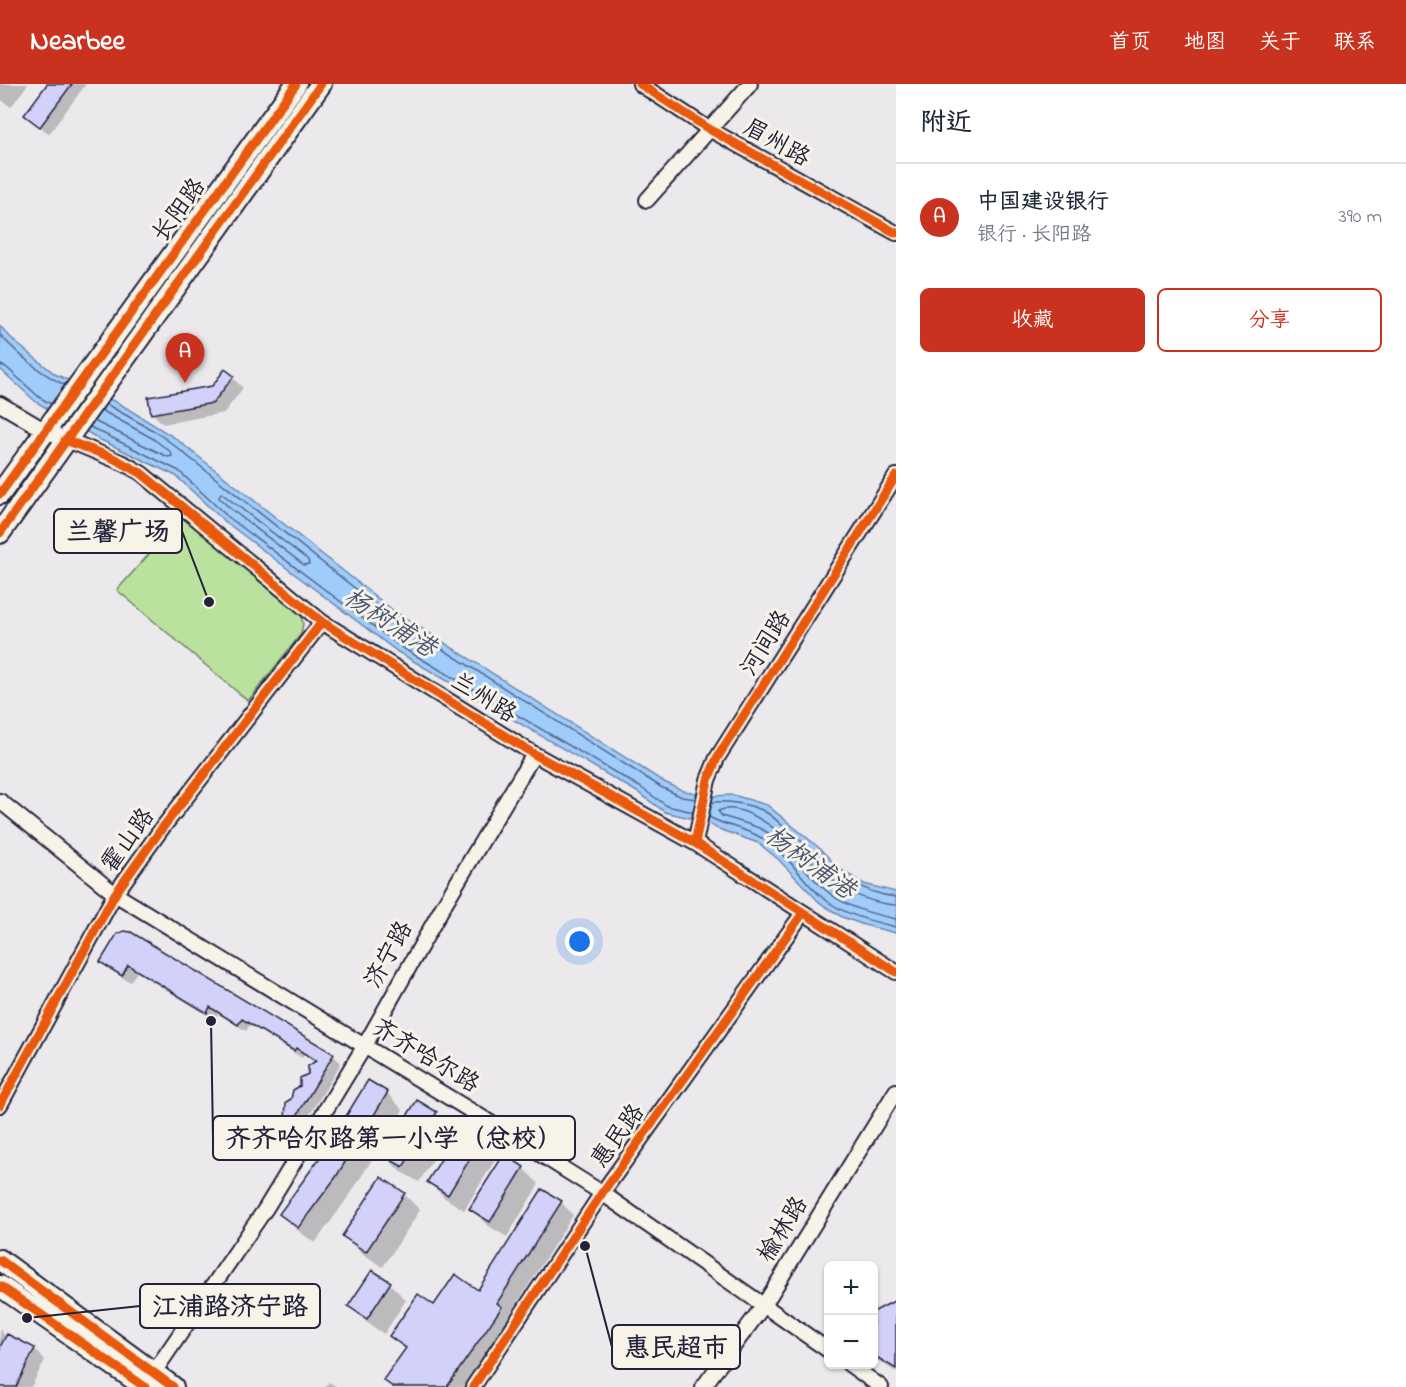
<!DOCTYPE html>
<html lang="zh">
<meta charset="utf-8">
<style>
:root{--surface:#fff;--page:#f2f2f3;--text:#1f2937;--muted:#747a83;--line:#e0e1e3;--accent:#c8321e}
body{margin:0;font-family:"Indie Flower","LXGW WenKai TC",sans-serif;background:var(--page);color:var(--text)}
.controls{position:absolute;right:18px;bottom:18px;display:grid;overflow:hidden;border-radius:9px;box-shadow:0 2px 4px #0004}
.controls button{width:54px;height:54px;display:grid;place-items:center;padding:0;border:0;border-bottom:2px solid var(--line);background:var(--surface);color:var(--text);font:30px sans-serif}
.you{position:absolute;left:580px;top:858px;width:21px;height:21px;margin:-15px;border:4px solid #fff;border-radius:50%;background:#1a73e8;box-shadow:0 0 0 9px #1a73e833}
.badge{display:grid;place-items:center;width:39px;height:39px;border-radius:50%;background:var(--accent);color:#fff;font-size:20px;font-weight:700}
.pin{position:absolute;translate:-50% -50px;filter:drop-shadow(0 2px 3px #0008)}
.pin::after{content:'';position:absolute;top:32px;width:21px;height:18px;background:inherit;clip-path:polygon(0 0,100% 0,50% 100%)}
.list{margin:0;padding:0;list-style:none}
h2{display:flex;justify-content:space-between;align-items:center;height:78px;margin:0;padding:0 24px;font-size:26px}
h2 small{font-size:20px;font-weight:400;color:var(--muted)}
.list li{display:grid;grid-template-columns:39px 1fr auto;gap:18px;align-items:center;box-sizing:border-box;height:108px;padding:0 24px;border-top:2px solid var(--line)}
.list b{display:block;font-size:22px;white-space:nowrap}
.list p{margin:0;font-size:20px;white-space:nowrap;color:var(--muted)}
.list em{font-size:20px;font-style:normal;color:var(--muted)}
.actions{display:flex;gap:12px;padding:18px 24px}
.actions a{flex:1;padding:14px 0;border:2px solid var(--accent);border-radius:9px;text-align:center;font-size:21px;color:var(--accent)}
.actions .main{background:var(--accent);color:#fff}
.map{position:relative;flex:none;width:896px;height:1303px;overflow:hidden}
header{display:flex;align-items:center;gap:36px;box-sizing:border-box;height:84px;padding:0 30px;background:var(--accent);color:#fff}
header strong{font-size:28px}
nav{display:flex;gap:33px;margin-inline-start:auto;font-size:21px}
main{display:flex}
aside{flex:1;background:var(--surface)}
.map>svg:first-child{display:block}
</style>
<header>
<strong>Nearbee</strong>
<nav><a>首页</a><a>地图</a><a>关于</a><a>联系</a></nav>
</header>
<main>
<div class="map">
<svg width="896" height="1303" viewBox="0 0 896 1303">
<rect width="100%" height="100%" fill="#ece9ed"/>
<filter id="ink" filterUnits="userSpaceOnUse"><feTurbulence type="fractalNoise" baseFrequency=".0167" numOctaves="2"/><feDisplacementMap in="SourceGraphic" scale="12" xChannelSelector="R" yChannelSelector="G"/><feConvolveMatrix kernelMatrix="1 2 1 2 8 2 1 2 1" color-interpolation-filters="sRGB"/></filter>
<g filter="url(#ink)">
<path fill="#bae19d" stroke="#6e826c" stroke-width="1.5" d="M182,433L301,529L303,540L301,550L248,617L117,506Z"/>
<path fill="#9fccfa" stroke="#6d88ae" stroke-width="1.5" d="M0,242L15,258L55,290L120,320L175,354L394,527L664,698L684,707L713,712L733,711L767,721L817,762L841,786L864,800L896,808V849L864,841L842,833L820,819L778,775L758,759L716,744L707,738L665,728L637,708L398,568L223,436L176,392L99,355L36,318L0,285Z"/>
<path fill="#0003" d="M0,0H28L11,23L0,15Z
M50,0H86L49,50L26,31Z
M233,294L243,304L224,329L163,340L152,329Z
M118,852L332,970L323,986L325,988L334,972L341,979L300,1047L286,1035L293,1016L316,979L304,971L302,974L250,941L246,947L218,930L215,936L137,888L130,898L110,886L102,878Z
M387,1009L403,1026L351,1109L315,1159L297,1146L281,1129Z
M417,1018L436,1029L452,1046L419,1098L400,1087L384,1071Z
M481,1057L497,1073L464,1126L445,1114L429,1098Z
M523,1084L539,1100L507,1153L487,1141L471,1125Z
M404,1110L420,1126L383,1183L360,1168L344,1152Z
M561,1118L573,1131L509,1232L513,1236L468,1303H392L385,1296L406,1266L391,1252L434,1223L478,1208Z
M372,1188L390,1200L406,1216L384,1250L366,1238L350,1222Z
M896,1218V1288L874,1274V1230Z
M0,1244L3,1250L35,1265L45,1276L31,1303H0Z
M329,1298L337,1303H325Z"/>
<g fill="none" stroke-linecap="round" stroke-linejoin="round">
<path stroke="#546687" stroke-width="1.5" d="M0,251C18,270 41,290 65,301
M0,281L6,283L39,313L51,320
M106,320L156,348L171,359L390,532L661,703L682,713L696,715
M94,337L168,373L172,372L171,368L152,354L101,326
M90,343L179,387L227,432L401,563L640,703L667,722L693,728
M221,409L308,476L309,480L304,481L232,426L219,414Z
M712,718C729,717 745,719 762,726C771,730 780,740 788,746C822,773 850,809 896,813
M709,733C725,742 744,744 760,753C786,766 801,796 823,814C844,831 871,837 896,843
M896,821C875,820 849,810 832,796C809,776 752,712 718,727L722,732C736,737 753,740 765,747C791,763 805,790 828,808C847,824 873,830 896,835"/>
</g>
<path fill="#d1d1f9" stroke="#22223b" stroke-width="1.5" d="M47,0H72L40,43L24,31Z
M225,285L234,292L213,319L151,330L148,313L212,302Z
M124,847L131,848L334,970L292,1040L285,1036L286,1018L291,1015L293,1006L300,1002V994L308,990V982L316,977L296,964L294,967L242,935L238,941L210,923L207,929L128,881L122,892L100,878L117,850Z
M368,996L388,1008L336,1093L298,1144L279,1130L326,1065Z
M417,1016L437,1028L403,1083L382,1071Z
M461,1043L482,1055L448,1111L427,1098Z
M504,1070L524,1083L490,1138L469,1125Z
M381,1093L405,1109L366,1168L342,1152Z
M542,1105L562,1117L497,1219L502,1223L447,1303H393L383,1296L406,1264L389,1252L418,1210L434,1221L455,1190L478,1206Z
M372,1186L391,1198L367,1235L348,1222Z
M896,1216V1285L873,1271V1228Z
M7,1250L35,1264L16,1303H0V1263Z"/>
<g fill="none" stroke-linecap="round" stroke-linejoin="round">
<g stroke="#22223b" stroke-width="18">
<path id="street" d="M640,0L709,45L896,149
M647,116L750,0
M0,320L44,346L125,380L141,389L322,538L534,670L695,759L896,888
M0,717L115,810L481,1033L602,1109L828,1266
M695,759L708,696L717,674L896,392
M0,1021L115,810L160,747L322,538
M849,1280L881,1303
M150,1294L266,1124L364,963L445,819L534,670
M473,1303L602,1109L803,829
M703,1303L764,1221L896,1007"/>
</g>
<g stroke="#22223b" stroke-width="24">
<path id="secondary" d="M0,410L296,0
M0,449L321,0
M0,1176L173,1303
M0,1202L145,1303"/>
</g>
<use href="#street" stroke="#f7f3e8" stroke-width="14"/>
<use href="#secondary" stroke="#f7f3e8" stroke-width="20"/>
<g stroke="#f7f3e8" stroke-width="13">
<path id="cycleway" d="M640,0L709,45L896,149
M65,356L111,373L141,389L322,538L534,670L695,759L896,888
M0,410L296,0
M0,449L321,0
M695,759L708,696L717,674L896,392
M0,1021L115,810L160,747L322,538
M0,1176L173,1303
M0,1202L145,1303
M473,1303L602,1109L803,829"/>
</g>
<use href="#cycleway" stroke="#e8590c" stroke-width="9"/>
</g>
</g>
<g text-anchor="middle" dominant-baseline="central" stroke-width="6" stroke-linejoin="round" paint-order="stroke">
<g font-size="24" fill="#22223b" stroke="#f7f3e8">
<text transform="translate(776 60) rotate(29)">眉州路</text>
<text transform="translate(180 127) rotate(-54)">长阳路</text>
<text transform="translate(767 560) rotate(-58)">河间路</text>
<text transform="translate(483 615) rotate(32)">兰州路</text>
<text transform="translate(129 757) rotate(-54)">霍山路</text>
<text transform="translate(390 871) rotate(-61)">济宁路</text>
<text transform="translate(425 973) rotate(31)">齐齐哈尔路</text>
<text transform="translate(619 1053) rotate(-54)">惠民路</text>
<text transform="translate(784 1146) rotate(-58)">榆林路</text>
</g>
<g font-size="26" font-style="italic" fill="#485574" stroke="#f7f3e8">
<text transform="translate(389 540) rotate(33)">杨树浦港</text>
<text transform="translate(809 780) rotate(36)">杨树浦港</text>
</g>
</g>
<path fill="none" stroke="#22223b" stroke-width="2" d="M209 518L182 447M211 937L213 1054M27 1234L140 1222M585 1162L612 1263"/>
<g fill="#22223b" stroke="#f7f3e8" stroke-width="2">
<circle cx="209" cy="518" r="6"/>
<circle cx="211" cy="937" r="6"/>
<circle cx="27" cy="1234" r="6"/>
<circle cx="585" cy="1162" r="6"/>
</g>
<g fill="#f7f3e8" stroke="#22223b" stroke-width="2">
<rect x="54" y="425" width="128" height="44" rx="6"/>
<rect x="213" y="1032" width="362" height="44" rx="6"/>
<rect x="140" y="1200" width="180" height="44" rx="6"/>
<rect x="612" y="1241" width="128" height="44" rx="6"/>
</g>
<g font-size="26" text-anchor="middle" font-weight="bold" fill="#22223b">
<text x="118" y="456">兰馨广场</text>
<text x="394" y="1063">齐齐哈尔路第一小学（总校）</text>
<text x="230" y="1231">江浦路济宁路</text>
<text x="676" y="1272">惠民超市</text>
</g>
</svg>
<div class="controls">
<button>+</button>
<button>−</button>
</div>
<div class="you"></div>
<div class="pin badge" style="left:185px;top:299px">A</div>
</div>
<aside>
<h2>附近<small></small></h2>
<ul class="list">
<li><span class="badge">A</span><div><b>中国建设银行</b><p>银行 · 长阳路</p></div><em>390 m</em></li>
</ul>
<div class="actions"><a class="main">收藏</a><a>分享</a></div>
</aside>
</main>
